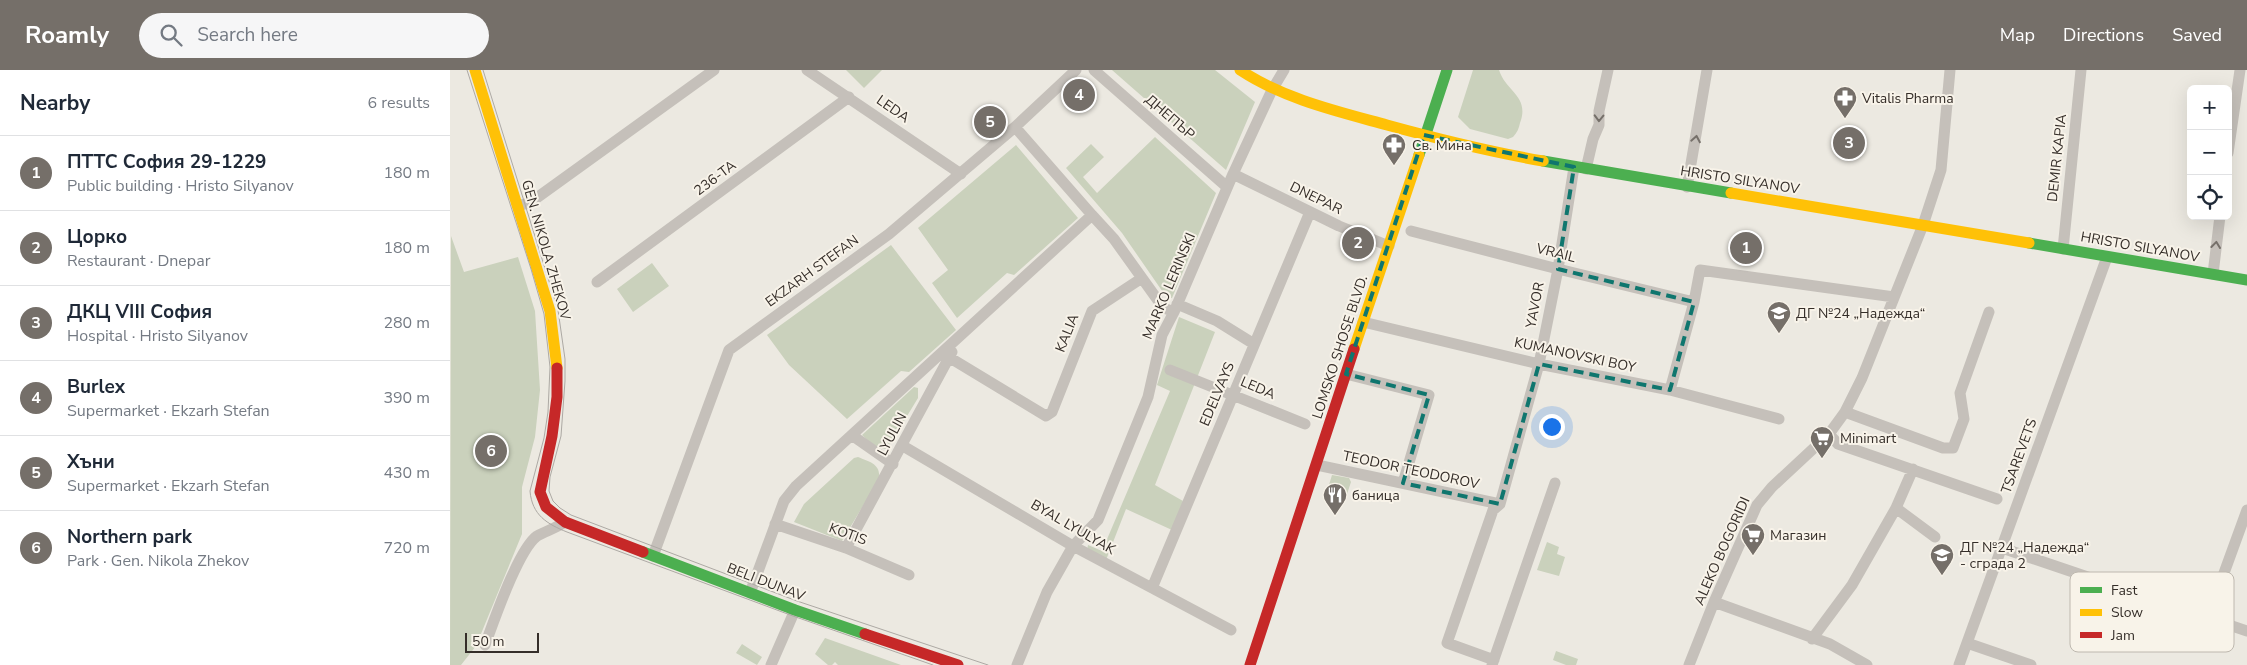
<!DOCTYPE html>
<meta charset="utf-8">
<style>
:root{--surface:#fff;--page:#f6f6f7;--text:#1f2937;--muted:#747a83;--line:#e0e1e3;--accent:#756f69}
body{margin:0;font-family:"Nunito Sans",sans-serif;background:var(--page);color:var(--text)}
.controls{position:absolute;right:15px;top:15px;display:grid;overflow:hidden;border-radius:8px;box-shadow:0 5px 20px #0002}
.controls button{width:45px;height:45px;display:grid;place-items:center;padding:0;border:0;border-bottom:1px solid var(--line);background:var(--surface);color:var(--text);font:25px sans-serif}
.scale{position:absolute;left:15px;bottom:12px;width:74px;box-sizing:border-box;padding-left:5px;border:2px solid #352e29;border-top:0;font-size:14px;line-height:18px;white-space:nowrap;color:#352e29;-webkit-text-stroke:4px #f8f3e9;paint-order:stroke}
.you{position:absolute;left:1101px;top:356px;width:18px;height:18px;margin:-12px;border:4px solid #fff;border-radius:50%;background:#1a73e8;box-shadow:0 0 0 8px #1a73e833}
.badge{display:grid;place-items:center;width:32px;height:32px;border-radius:50%;background:var(--accent);color:#fff;font-size:16px;font-weight:700}
.pin{position:absolute;translate:-50% -50%;border:2px solid #fff;box-shadow:0 1px 5px #0006}
.list{margin:0;padding:0;list-style:none}
h2{display:flex;justify-content:space-between;align-items:center;height:65px;margin:0;padding:0 20px;font-size:21px}
h2 small{font-size:16px;font-weight:400;color:var(--muted)}
.list li{display:grid;grid-template-columns:32px 1fr auto;gap:15px;align-items:center;box-sizing:border-box;height:75px;padding:0 20px;border-top:1px solid var(--line)}
.list b{display:block;font-size:19px;white-space:nowrap}
.list p{margin:0;font-size:16px;white-space:nowrap;color:var(--muted)}
.list em{font-size:16px;font-style:normal;color:var(--muted)}
.icon{flex:none;width:28px;height:28px;fill:none;stroke:currentColor;stroke-width:2;stroke-linecap:round;stroke-linejoin:round}
.map{position:relative;flex:none;width:1797px;height:595px;overflow:hidden}
header{display:flex;align-items:center;gap:30px;box-sizing:border-box;height:70px;padding:0 25px;background:var(--accent);color:#fff}
header strong{font-size:24px}
nav{display:flex;gap:28px;margin-inline-start:auto;font-size:18px}
.search{width:350px;height:45px;background:var(--page);display:flex;align-items:center;gap:12px;box-sizing:border-box;padding:0 18px;border-radius:28px;color:var(--muted);font-size:19px}
main{display:flex}
aside{flex:1;background:var(--surface)}
.map>svg:first-child{display:block}
</style>
<header>
<strong>Roamly</strong>
<div class="search"><svg class="icon" aria-label="search" viewBox="0 0 24 24"><circle cx="10" cy="10" r="6"/><path d="M15 15l6 6"/></svg>Search here</div>
<nav><a>Map</a><a>Directions</a><a>Saved</a></nav>
</header>
<main>
<aside>
<h2>Nearby<small>6 results</small></h2>
<ul class="list">
<li><span class="badge">1</span><div><b>ПТТС София 29-1229</b><p>Public building · Hristo Silyanov</p></div><em>180 m</em></li>
<li><span class="badge">2</span><div><b>Цорко</b><p>Restaurant · Dnepar</p></div><em>180 m</em></li>
<li><span class="badge">3</span><div><b>ДКЦ VIII София</b><p>Hospital · Hristo Silyanov</p></div><em>280 m</em></li>
<li><span class="badge">4</span><div><b>Burlex</b><p>Supermarket · Ekzarh Stefan</p></div><em>390 m</em></li>
<li><span class="badge">5</span><div><b>Хъни</b><p>Supermarket · Ekzarh Stefan</p></div><em>430 m</em></li>
<li><span class="badge">6</span><div><b>Northern park</b><p>Park · Gen. Nikola Zhekov</p></div><em>720 m</em></li>
</ul>
</aside>
<div class="map">
<svg width="1797" height="595" viewBox="0 0 1797 595">
<rect width="100%" height="100%" fill="#ece9e1"/>
<path fill="#cad1bc" d="M396,0H432L414,18Z
M662,0H765L805,32L776,100Z
M1023,0H1049C1056,22 1080,26 1070,53C1069,58 1067,63 1063,67L1058,69L1020,59L1008,47Z
M705,67L766,123L722,228H717L672,163L616,98L641,74L654,87L633,107L647,123Z
M566,75L628,148L564,205L557,203L507,248L482,213L498,200L468,158Z
M1,166L14,202L68,187L85,241L90,320L85,367L72,417V464L26,576L11,595H0Z
M441,175L506,260L459,302L451,301L397,349L339,295L317,265Z
M202,193L219,216L183,242L167,219Z
M729,247L765,262L705,415L733,431L722,460L676,439L656,490L637,480L638,475L652,481L720,321L707,315Z
M464,317L468,318V328L437,379C426,378 419,372 412,365Z
M408,387C420,392 431,394 429,409L392,471L344,452L354,434L404,388Z
M882,405L899,408L901,412L896,427L886,431L875,428Z
M1097,472L1109,477L1107,484L1115,487L1109,506L1087,500Z
M375,568L451,595H388L385,592L382,595H378L365,584Z
M292,574L312,587L307,595L286,583Z
M1106,581L1128,589L1126,595H1116L1103,590Z"/>
<g fill="none" stroke-linecap="round" stroke-linejoin="round">
<path stroke="#c5c0ba" stroke-width="11" d="M357,0L511,104
M644,0L777,117
M565,57L642,145
M1778,83L1790,0
M1136,99L1143,69L1149,55V41L1158,0
M783,104L889,156L939,176
M1237,117L1257,0
M68,136L81,132L264,0
M961,161L1108,199L1244,232
M1613,179L1631,0
M1763,204L1770,146
M147,212L399,27
M727,234L767,251L804,274
M913,252L1089,294L1220,320L1329,349
M492,283L596,346L602,342L642,241L692,208
M720,300L855,354
M896,304L979,325L953,413
M1220,320L1244,232L1250,200L1444,227
M1395,342L1493,378H1503L1514,349L1510,323L1539,242
M1379,364L1388,374L1547,429
M403,366L443,394
M453,376L623,476L781,560
M867,395L1050,434
M1050,434L1089,294L1108,199L1124,97
M1446,438L1485,467
M325,454L396,478L459,505
M396,478L502,282
M1552,478L1797,561
M203,486L279,280L439,164L565,57L626,0
M702,518L860,142
M300,523L334,431L346,416L642,145L664,169L707,229L714,238L724,242
M1264,532L1380,574L1417,595
M1758,547L1797,440
M1362,569L1402,515L1446,438L1463,399
M1517,573L1581,595
M35,575C44,551 68,480 87,466C96,461 106,458 115,452
M1044,590L997,573L1043,440L1050,434
M321,595L345,540
M567,595L597,522L623,476L648,450L698,327L712,265L724,242L783,104L822,20L834,0
M1042,595L1105,413
M1239,595L1264,532L1307,435L1322,417L1379,364L1395,342L1412,308L1473,155L1491,100L1500,0
M1509,595L1657,187"/>
<path stroke="#4caf50" stroke-width="11" d="M969,85L997,0
M1093,91L1281,123
M1579,173L1797,210
M193,482L345,540L415,564"/>
<path stroke="#ffc107" stroke-width="11" d="M25,0L100,241L107,298
M790,0C834,29 886,41 937,55C988,69 1041,82 1093,91
M1281,123L1579,173
M904,279L969,85"/>
<path stroke="#c62828" stroke-width="11" d="M107,298V327L102,366L90,422L96,437L115,452L193,482
M415,564L508,595
M800,595L904,279"/>
<path stroke="#ada9a4" stroke-width="1" d="M17,0L81,199L94,244L100,297L98,342L94,368L80,421C82,445 97,454 117,462L343,546L483,595
M33,0L108,240L115,289V311L111,366L100,407L99,421L103,431L110,438L121,445L347,531L538,595"/>
</g>
<defs><path id="oneway-chevron" d="M-2-3.5L2.5 0L-2 3.5" fill="none" stroke-width="1.6" stroke-linecap="round" stroke-linejoin="round" transform="scale(1.25)"/></defs>
<g stroke="#76706a">
<use href="#oneway-chevron" transform="translate(1149 48) rotate(91)"/>
<use href="#oneway-chevron" transform="translate(1246 69) rotate(-80)"/>
<use href="#oneway-chevron" transform="translate(1766 175) rotate(-83)"/>
</g>
<path fill="none" stroke="#0f766e" stroke-width="4" stroke-dasharray="10 6" stroke-linejoin="round" d="M974,65L1124,97L1108,199L1244,232L1220,320L1089,294L1050,434L953,413L979,325L896,304Z"/>
<defs>
<g id="pharmacy-pin" transform="scale(1.25)"><path d="M0 17L-7.5 6A9.5 9.5 0 1 1 7.5 6Z" fill="#756f69" stroke="#f8f3e9"/><path d="M-2-6h4v4h4v4h-4v4h-4v-4h-4v-4h4Z" fill="#fff"/></g>
<g id="school-pin" transform="scale(1.25)"><path d="M0 17L-7.5 6A9.5 9.5 0 1 1 7.5 6Z" fill="#756f69" stroke="#f8f3e9"/><path d="M0-5L7-2L0 1L-7-2ZM-4 1L0 2.5L4 1V4Q0 6-4 4Z" fill="#fff"/></g>
<g id="supermarket-pin" transform="scale(1.25)"><path d="M0 17L-7.5 6A9.5 9.5 0 1 1 7.5 6Z" fill="#756f69" stroke="#f8f3e9"/><path d="M-6-5.5h2.5l.6 2H6L4.5 2H-2.5L-4.4-4H-6ZM-1.5 3.2a1.3 1.3 0 1 0 .1 0ZM3 3.2a1.3 1.3 0 1 0 .1 0Z" fill="#fff"/></g>
<g id="restaurant-pin" transform="scale(1.25)"><path d="M0 17L-7.5 6A9.5 9.5 0 1 1 7.5 6Z" fill="#756f69" stroke="#f8f3e9"/><path d="M-5-6h1v4h1v-4h1v4h1v-4h1v5L-1.5 .5V6h-2V.5L-5-1ZM5-6V6H3V1.5H1.5Q1.5-4 5-6Z" fill="#fff"/></g>
</defs>
<g fill-rule="evenodd">
<use href="#pharmacy-pin" x="1395" y="28"/>
<use href="#pharmacy-pin" x="944" y="75"/>
<use href="#school-pin" x="1329" y="243"/>
<use href="#supermarket-pin" x="1372" y="368"/>
<use href="#restaurant-pin" x="885" y="425"/>
<use href="#supermarket-pin" x="1303" y="465"/>
<use href="#school-pin" x="1492" y="485"/>
</g>
<g text-anchor="middle" dominant-baseline="central" stroke-width="4" stroke-linejoin="round" paint-order="stroke">
<g font-size="14" fill="#352e29" stroke="#f8f3e9" text-anchor="start">
<text x="1412" y="28">Vitalis Pharma</text>
<text x="962" y="75">Св. Мина</text>
<text x="1346" y="243">ДГ №24 „Надежда“</text>
<text x="1390" y="368">Minimart</text>
<text x="902" y="425">баница</text>
<text x="1320" y="465">Магазин</text>
<text x="1510" y="477">ДГ №24 „Надежда“<tspan x="1510" dy="16">- сграда 2</tspan></text>
</g>
<g font-size="14" fill="#352e29" stroke="#f8f3e9">
<text transform="translate(443 39) rotate(35)">LEDA</text>
<text transform="translate(720 47) rotate(41)">ДНЕПЪР</text>
<text transform="translate(1607 88) rotate(-84)">DEMIR KAPIA</text>
<text transform="translate(265 108) rotate(-37)">236-ТА</text>
<text transform="translate(1290 110) rotate(9)">HRISTO SILYANOV</text>
<text transform="translate(866 128) rotate(26)">DNEPAR</text>
<text transform="translate(1690 177) rotate(10)">HRISTO SILYANOV</text>
<text transform="translate(96 180) rotate(74)">GEN. NIKOLA ZHEKOV</text>
<text transform="translate(1106 183) rotate(14)">VRAIL</text>
<text transform="translate(362 201) rotate(-36)">EKZARH STEFAN</text>
<text transform="translate(719 216) rotate(-67)">MARKO LERINSKI</text>
<text transform="translate(1085 235) rotate(-79)">YAVOR</text>
<text transform="translate(617 263) rotate(-68)">KALIA</text>
<text transform="translate(890 277) rotate(-72)">LOMSKO SHOSE BLVD.</text>
<text transform="translate(1125 285) rotate(12)">KUMANOVSKI BOY</text>
<text transform="translate(808 318) rotate(23)">LEDA</text>
<text transform="translate(767 324) rotate(-67)">EDELVAYS</text>
<text transform="translate(442 364) rotate(-62)">LYULIN</text>
<text transform="translate(1569 386) rotate(-70)">TSAREVETS</text>
<text transform="translate(961 400) rotate(12)">TEODOR TEODOROV</text>
<text transform="translate(623 457) rotate(30)">BYAL LYULYAK</text>
<text transform="translate(398 464) rotate(20)">KOTIS</text>
<text transform="translate(1272 481) rotate(-66)">ALEKO BOGORIDI</text>
<text transform="translate(316 512) rotate(21)">BELI DUNAV</text>
</g>
</g>
<rect x="1620" y="502" width="164" height="80" rx="8" fill="#f8f3e9" stroke="#beb8af" stroke-width="1"/>
<rect x="1630" y="517" width="22" height="6" fill="#4caf50"/>
<rect x="1630" y="539" width="22" height="7" fill="#ffc107"/>
<rect x="1630" y="562" width="22" height="6" fill="#c62828"/>
<g font-size="14" fill="#352e29">
<text x="1661" y="525">Fast</text>
<text x="1661" y="547">Slow</text>
<text x="1661" y="570">Jam</text>
</g>
</svg>
<div class="controls">
<button>+</button>
<button>−</button>
<button><svg class="icon" aria-label="locate" viewBox="0 0 24 24"><circle cx="12" cy="12" r="6"/><path d="M12 2v4M12 18v4M2 12h4M18 12h4"/></svg></button>
</div>
<div class="scale">50 m</div>
<div class="you"></div>
<div class="pin badge" style="left:1296px;top:178px">1</div>
<div class="pin badge" style="left:908px;top:173px">2</div>
<div class="pin badge" style="left:1399px;top:73px">3</div>
<div class="pin badge" style="left:629px;top:25px">4</div>
<div class="pin badge" style="left:540px;top:52px">5</div>
<div class="pin badge" style="left:41px;top:381px">6</div>
</div>
</main>
